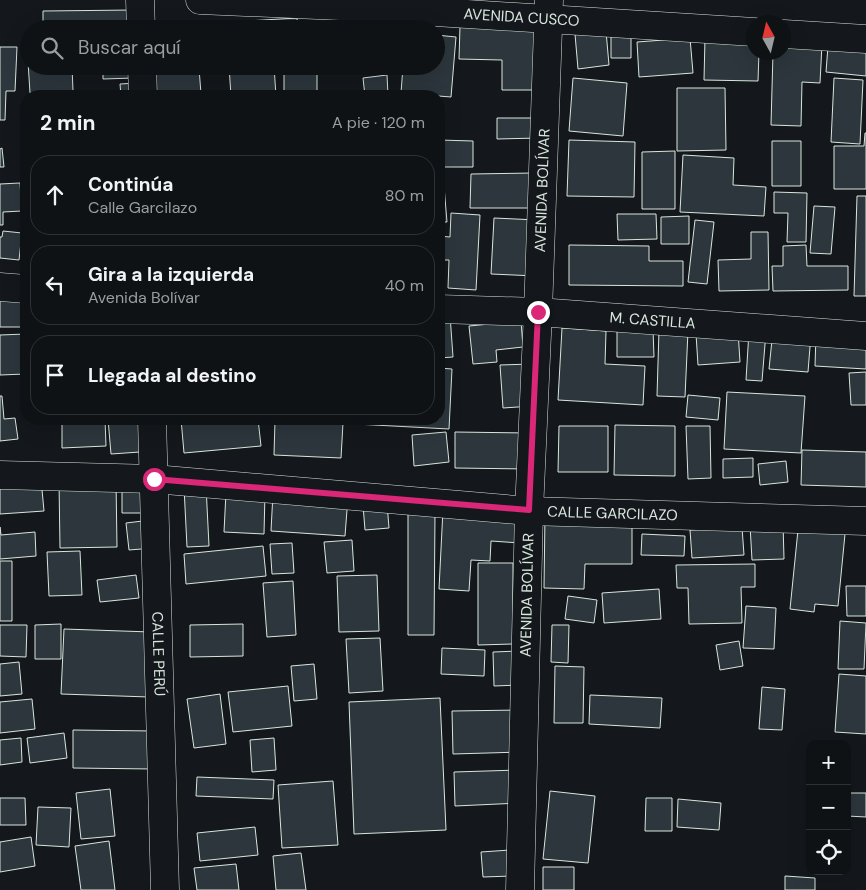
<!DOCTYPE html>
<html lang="es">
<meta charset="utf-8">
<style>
:root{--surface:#0f1215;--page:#181b1e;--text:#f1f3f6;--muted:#9b9ea0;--line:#2f3234}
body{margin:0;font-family:"DM Sans",sans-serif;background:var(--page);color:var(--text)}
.controls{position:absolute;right:15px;bottom:15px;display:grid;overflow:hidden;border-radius:10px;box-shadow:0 5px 20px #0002}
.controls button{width:45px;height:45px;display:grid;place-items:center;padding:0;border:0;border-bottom:1px solid var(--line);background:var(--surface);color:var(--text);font:25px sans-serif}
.compass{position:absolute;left:746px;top:15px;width:45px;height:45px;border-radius:50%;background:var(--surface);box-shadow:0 5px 20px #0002;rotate:352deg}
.stop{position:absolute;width:15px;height:15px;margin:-11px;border:4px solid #db2777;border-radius:50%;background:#fff}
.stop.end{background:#db2777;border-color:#fff;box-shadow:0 1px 5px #0008}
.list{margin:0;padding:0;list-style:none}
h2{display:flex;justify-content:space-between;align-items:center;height:65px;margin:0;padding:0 20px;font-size:21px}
h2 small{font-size:16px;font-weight:400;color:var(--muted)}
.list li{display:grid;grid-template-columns:32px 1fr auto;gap:15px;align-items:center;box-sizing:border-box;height:80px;margin:0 10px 10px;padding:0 10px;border:1px solid var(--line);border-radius:20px}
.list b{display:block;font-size:19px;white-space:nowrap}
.list p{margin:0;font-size:16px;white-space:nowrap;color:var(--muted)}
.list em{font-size:16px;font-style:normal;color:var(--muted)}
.icon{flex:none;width:28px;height:28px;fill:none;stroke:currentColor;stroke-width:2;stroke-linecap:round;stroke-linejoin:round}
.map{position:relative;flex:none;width:866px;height:890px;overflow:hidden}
.search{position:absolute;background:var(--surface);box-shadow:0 5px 20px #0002;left:20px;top:20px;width:425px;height:55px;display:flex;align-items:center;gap:12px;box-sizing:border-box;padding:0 18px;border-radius:28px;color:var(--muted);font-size:19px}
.panel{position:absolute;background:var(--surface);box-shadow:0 5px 20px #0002;left:20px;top:90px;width:425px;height:335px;border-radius:20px}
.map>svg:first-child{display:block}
</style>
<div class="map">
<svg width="866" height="890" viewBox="0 0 866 890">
<rect width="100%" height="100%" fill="#14181c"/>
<path fill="#2c363c" stroke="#d8e6dc" d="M133,10V29H43V11Z
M297,18L298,29H147V27Z
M361,20L401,21V29H361Z
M460,26L541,28L539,90H502V60L459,59Z
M606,31L609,65L578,69L575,34Z
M611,34H631V58H611Z
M436,35L456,37L451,97L401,93L403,66H436Z
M690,38L693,73L639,77L637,42Z
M705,38L754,39V52H759L758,81L704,80Z
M784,43L822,44L820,83L802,82L801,126L771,125L773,52H784Z
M27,46H29V66H72L73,91L30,93Z
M828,46L866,49V76L826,72Z
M0,47H17L15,91H6L5,120H0Z
M78,66H98V71L78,72Z
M103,66H134V78L103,79Z
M149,66H225L199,68L201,94L157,96H151Z
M229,66H274L276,96H231Z
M284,66H317V96H284Z
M387,75L388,95L365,96L363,78Z
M573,78L627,83L623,136L569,131Z
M834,78L863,80L860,144L831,142Z
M137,83L138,96H121L120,84Z
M677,88H725L726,150L677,151Z
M75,92L76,96H50V94Z
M497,118H540L539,138L497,139Z
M865,133H866V189H834V146H864Z
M439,140L473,141V167H439Z
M569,140L635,142L634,197L567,196Z
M772,141H801V186H772Z
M2,148L4,167H0V149Z
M675,151V209H642V152Z
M683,155L734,158L733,185L766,187L764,216L680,212Z
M534,173V208H470L471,174Z
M439,174H443L447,222H439Z
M20,183L22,211L3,212V225H0V184Z
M774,192L807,193L806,242H787L788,213H774Z
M857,196H866V296H854Z
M814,206L835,207L831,254L810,253Z
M451,213L480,215L476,290L448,288L449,260H439V236L450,237Z
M617,214H656L657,239L618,240Z
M689,216V244H661V217Z
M494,218L537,220L536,276L491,274Z
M695,220L714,222L707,284L688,282Z
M3,231L22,233L19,260L0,258V237H2Z
M751,232H768L769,290L719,291L718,260L751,259Z
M569,245L649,246V261H683V286L569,285Z
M806,245L807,266H848V290L773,291L772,266H783V246Z
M0,296H26V327H0Z
M450,315L453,357L439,358V316Z
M521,321L523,347L496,350L497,362L473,364L469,326Z
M562,328L606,331L605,364L645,366L643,405L558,400Z
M617,329H653L654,357H617Z
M659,330L688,331L685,397L657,396Z
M773,330L811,334L808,372L769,369Z
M738,331L740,362L698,365L696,334Z
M749,331L766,332L762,381L746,380Z
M26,334V374L0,375V335Z
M816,335L866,337V369L815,366Z
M531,364L533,406L503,408L500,365Z
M439,368L452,369L449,429L355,424V419H439Z
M866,372V405H851L849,373Z
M727,392L805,396L801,453L724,449Z
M688,395L720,398L718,420L686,417Z
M0,396H2L4,419L15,418L18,439L0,441Z
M62,419H105L106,446L62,448Z
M108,419H138L140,452L111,454Z
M181,419H258L261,446L184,453Z
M275,420L343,423L341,458L274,455Z
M615,425L675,426V476L614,475Z
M559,426H608V472H558Z
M686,426H710L711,478L688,479Z
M446,432L449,462L414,466L412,435Z
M455,432L528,433V469L455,468Z
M802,450L866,452V487L801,485Z
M753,458V477L723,478V459Z
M786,461L788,482L760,485L758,464Z
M41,479L44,511L0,514V482Z
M116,480L117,547L60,548L59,481Z
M122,481H150V513H122Z
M206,486L209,546L187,547L184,487Z
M226,492L265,493L264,534L224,532Z
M273,493L348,497L345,536L271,531Z
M387,503L389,528L365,530L363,505Z
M443,509L522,514L520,543L491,541L490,561L471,560L469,591L439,589Z
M408,513H435L434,635H408Z
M545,515L632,522V564H585L584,589L544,588Z
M151,520L154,548L129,550L126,523Z
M783,523L784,559L752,560L750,525Z
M0,527L1,535L35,532L36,556L0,559Z
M742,527L744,555L692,558L690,530Z
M798,530L845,534L838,606L815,604L814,612L790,609Z
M642,534L685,536L684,556L641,555Z
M352,540L354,571L327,573L324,542Z
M292,543L294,573L272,574L270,544Z
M263,546L266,576L186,584L184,554Z
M80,551L82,595L49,596L47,552Z
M0,561H12V621H0Z
M478,563H513V644L478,645Z
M755,564V587H741L742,623L689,624L688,588H677L676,565Z
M136,575L139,598L100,602L97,580Z
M377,575L379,631L339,632L337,576Z
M293,581L296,635L267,637L263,583Z
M846,586H866V616H847Z
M659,589L661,619L604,623L602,593Z
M568,596L597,600L594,623L565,619Z
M746,606L776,608L774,649L743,648Z
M840,621L866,623L864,669H838Z
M61,624V659H35V625Z
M243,624V656L190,657V625Z
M0,625H27L26,657L0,656Z
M552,625H569L568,663L551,662Z
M64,629L151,632L149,697L61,694Z
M380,638L383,691L349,693L346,639Z
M739,641L743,666L720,670L716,645Z
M442,648L485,650L484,676L441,674Z
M519,651L520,685L494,686L493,652Z
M19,662L22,694L0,696V664Z
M314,664L317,699L294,701L291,666Z
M555,666L584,667L583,723H554Z
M839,674L866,676V734L835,732Z
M288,686L292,726L233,732L228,692Z
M762,687L785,689L782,730L759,729Z
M220,694L226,744L194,748L187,699Z
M590,695L662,698L660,728L589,724Z
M440,698L446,830L354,834L349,702Z
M32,699L35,729L0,733V702Z
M521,710L522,752L453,754L452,711Z
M73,730L154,731L153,769L73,768Z
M64,733L67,758L30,763L27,738Z
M21,738L22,762L0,765V740Z
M274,738L276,770L252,772L250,740Z
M518,770L520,803L455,806L454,772Z
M197,777L274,780L273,799L196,796Z
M333,781L338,845L282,848L278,785Z
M110,789L115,836L81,839L76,793Z
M550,791L595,796L588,863L543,859Z
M847,793H866V817L847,816Z
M0,798H25L26,825H0Z
M646,798H672V831H645Z
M678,799L721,803L719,830L677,827Z
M38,807L71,808L69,847L36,845Z
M255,827L258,855L200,861L197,833Z
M31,837L35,866L0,872V842Z
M109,841L115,890H81L75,846Z
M510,850L512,876L483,877L481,852Z
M301,853L306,890H276L273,856Z
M236,864L239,890H197L194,868Z
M543,867H574V890H543Z
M785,876L815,878V890H785Z"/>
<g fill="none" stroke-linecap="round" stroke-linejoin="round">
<g stroke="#d8e6dc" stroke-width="29">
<g id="street">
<path d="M140,0L141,29"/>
<path d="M142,66L143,96"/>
<path d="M0,287L26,289"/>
<path id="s1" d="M439,309L538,312L866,336"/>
<path id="s2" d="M152,419L165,890"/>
<path id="s3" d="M0,475L154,479L529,511L866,521"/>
<path id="s4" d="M520,890L529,511L538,312L549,0"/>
</g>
</g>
<g stroke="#d8e6dc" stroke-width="29">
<g id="secondary">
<path id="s5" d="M200,0L340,6L754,32"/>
<path d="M784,34L866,39"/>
</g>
</g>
<use href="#street" stroke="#14181c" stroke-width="28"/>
<use href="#secondary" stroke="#14181c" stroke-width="28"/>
</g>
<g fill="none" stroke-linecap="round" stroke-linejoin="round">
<path stroke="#db2777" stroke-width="6" d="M154,479L529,510L538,312"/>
</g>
<g text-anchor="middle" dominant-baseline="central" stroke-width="4" stroke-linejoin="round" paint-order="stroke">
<g font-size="15" fill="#d8e6dc" stroke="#14181c">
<text stroke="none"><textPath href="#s5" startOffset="322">AVENIDA CUSCO</textPath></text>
<text stroke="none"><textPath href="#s4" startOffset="700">AVENIDA BOLÍVAR</textPath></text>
<text stroke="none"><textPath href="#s1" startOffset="214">M. CASTILLA</textPath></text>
<text stroke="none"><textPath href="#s3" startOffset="614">CALLE GARCILAZO</textPath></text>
<text stroke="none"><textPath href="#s4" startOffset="295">AVENIDA BOLÍVAR</textPath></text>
<text stroke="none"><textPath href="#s2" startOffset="235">CALLE PERÚ</textPath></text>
</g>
</g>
</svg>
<div class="controls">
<button>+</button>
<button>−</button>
<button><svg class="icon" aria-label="locate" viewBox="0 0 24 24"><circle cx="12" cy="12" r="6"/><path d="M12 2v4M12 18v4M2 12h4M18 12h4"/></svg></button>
</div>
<svg class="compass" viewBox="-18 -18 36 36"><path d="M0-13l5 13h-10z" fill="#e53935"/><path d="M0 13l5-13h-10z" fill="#9b9ea0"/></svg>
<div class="stop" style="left:154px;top:479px"></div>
<div class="stop end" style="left:538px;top:312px"></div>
<div class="search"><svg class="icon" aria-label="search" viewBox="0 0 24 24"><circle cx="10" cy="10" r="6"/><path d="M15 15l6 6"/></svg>Buscar aquí</div>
<section class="panel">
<h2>2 min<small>A pie · 120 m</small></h2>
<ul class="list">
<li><svg class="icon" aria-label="ahead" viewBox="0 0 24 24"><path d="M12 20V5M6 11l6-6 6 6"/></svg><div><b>Continúa</b><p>Calle Garcilazo</p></div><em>80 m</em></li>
<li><svg class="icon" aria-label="left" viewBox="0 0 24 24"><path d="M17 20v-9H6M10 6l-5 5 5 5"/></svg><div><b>Gira a la izquierda</b><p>Avenida Bolívar</p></div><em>40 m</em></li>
<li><svg class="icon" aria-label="arrive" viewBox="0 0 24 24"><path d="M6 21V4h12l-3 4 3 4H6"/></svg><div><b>Llegada al destino</b></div></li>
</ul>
</section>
</div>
